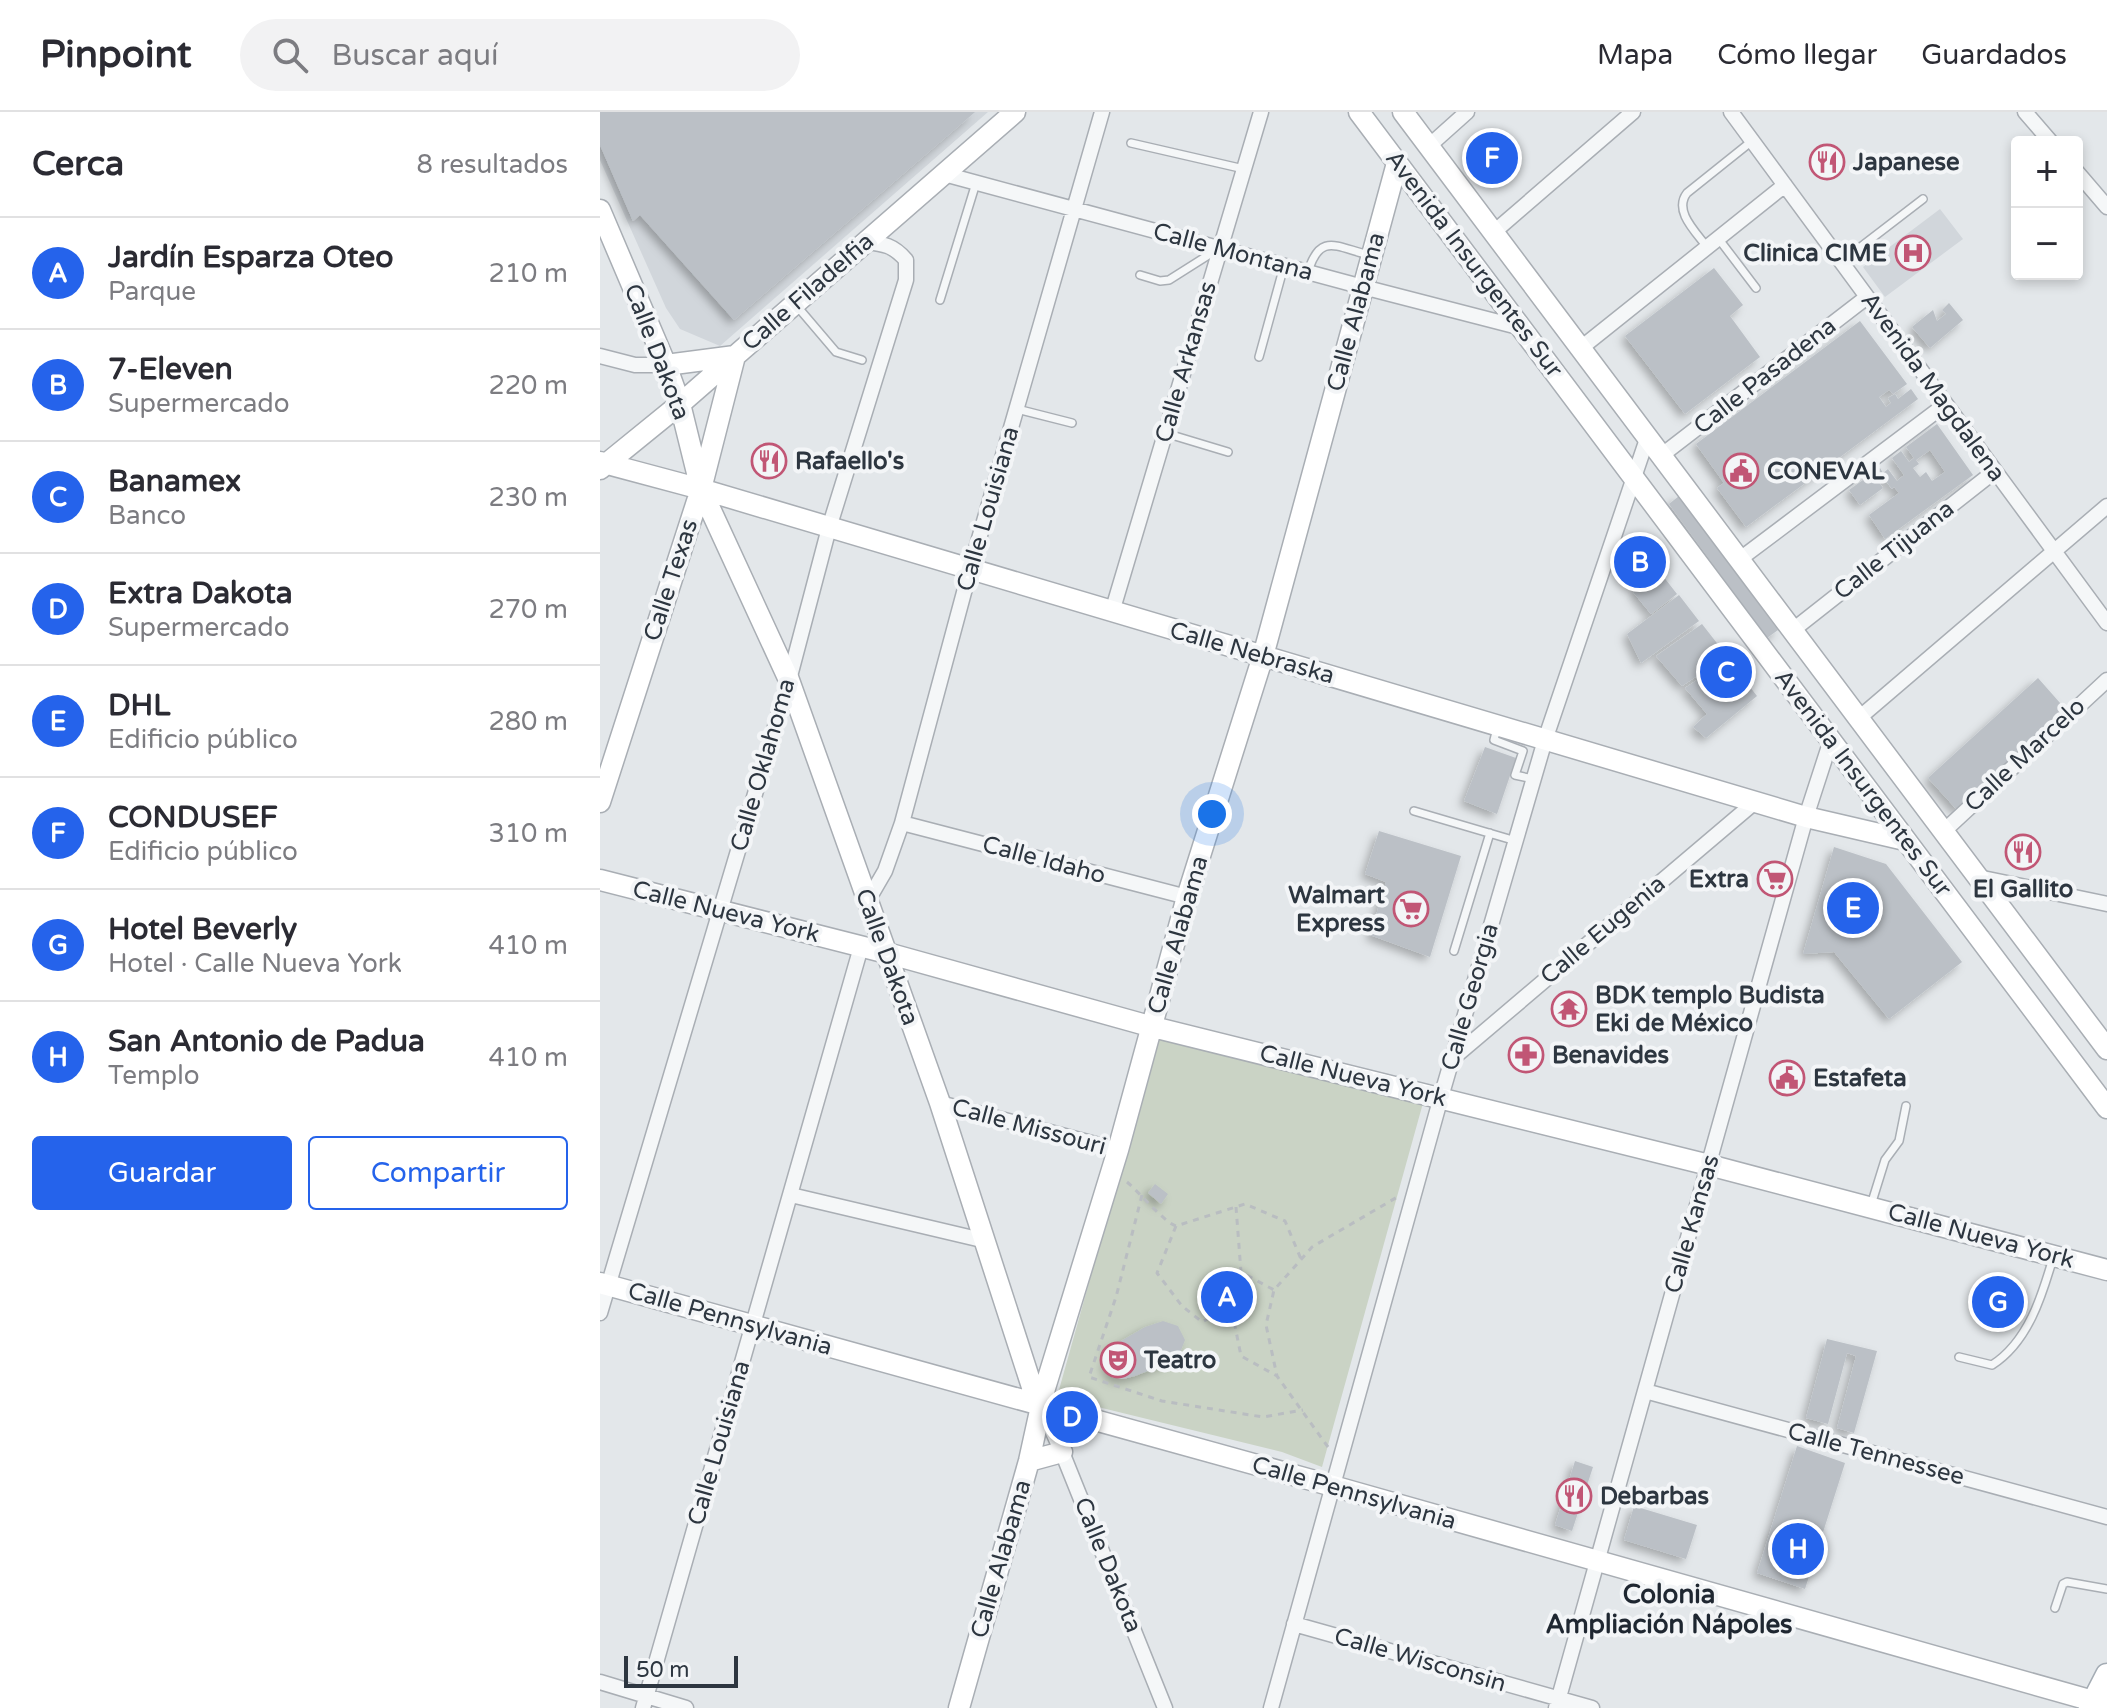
<!DOCTYPE html>
<html lang="es">
<meta charset="utf-8">
<style>
:root{--surface:#fff;--page:#f2f2f3;--text:#2b2b33;--muted:#7c7c81;--line:#e1e1e2;--accent:#2563eb}
body{margin:0;font-family:"Varela Round",sans-serif;background:var(--page);color:var(--text)}
.controls{position:absolute;right:24px;top:24px;display:grid;overflow:hidden;border-radius:8px;box-shadow:0 4px 12px #0003}
.controls button{width:72px;height:72px;display:grid;place-items:center;padding:0;border:0;border-bottom:2px solid var(--line);background:var(--surface);color:var(--text);font:40px sans-serif}
.scale{position:absolute;left:24px;bottom:20px;width:114px;box-sizing:border-box;padding-left:8px;border:4px solid #2d3640;border-top:0;font-size:22px;line-height:28px;white-space:nowrap;color:#2d3640;-webkit-text-stroke:6px #f3f5f7;paint-order:stroke}
.you{position:absolute;left:612px;top:702px;width:28px;height:28px;margin:-20px;border:6px solid #fff;border-radius:50%;background:#1a73e8;box-shadow:0 0 0 12px #1a73e833}
.badge{display:grid;place-items:center;width:52px;height:52px;border-radius:50%;background:var(--accent);color:#fff;font-size:26px;font-weight:700}
.pin{position:absolute;translate:-50% -50%;border:4px solid #fff;box-shadow:0 2px 8px #0006}
.list{margin:0;padding:0;list-style:none}
h2{display:flex;justify-content:space-between;align-items:center;height:104px;margin:0;padding:0 32px;font-size:34px}
h2 small{font-size:26px;font-weight:400;color:var(--muted)}
.list li{display:grid;grid-template-columns:52px 1fr auto;gap:24px;align-items:center;box-sizing:border-box;height:112px;padding:0 32px;border-top:2px solid var(--line)}
.list b{display:block;font-size:30px;white-space:nowrap}
.list p{margin:0;font-size:26px;white-space:nowrap;color:var(--muted)}
.list em{font-size:26px;font-style:normal;color:var(--muted)}
.actions{display:flex;gap:16px;padding:24px 32px}
.actions a{flex:1;padding:18px 0;border:2px solid var(--accent);border-radius:8px;text-align:center;font-size:28px;color:var(--accent)}
.actions .main{background:var(--accent);color:#fff}
.icon{flex:none;width:44px;height:44px;fill:none;stroke:currentColor;stroke-width:2;stroke-linecap:round;stroke-linejoin:round}
.map{position:relative;flex:none;width:1507px;height:1596px;overflow:hidden}
header{display:flex;align-items:center;gap:48px;box-sizing:border-box;height:112px;padding:0 40px;background:var(--surface);border-bottom:2px solid var(--line)}
header strong{font-size:38px}
nav{display:flex;gap:44px;margin-inline-start:auto;font-size:28px}
.search{width:560px;height:72px;background:var(--page);display:flex;align-items:center;gap:20px;box-sizing:border-box;padding:0 28px;border-radius:44px;color:var(--muted);font-size:30px}
main{display:flex}
aside{flex:1;background:var(--surface)}
.map>svg:first-child{display:block}
</style>
<header>
<strong>Pinpoint</strong>
<div class="search"><svg class="icon" aria-label="search" viewBox="0 0 24 24"><circle cx="10" cy="10" r="6"/><path d="M15 15l6 6"/></svg>Buscar aquí</div>
<nav><a>Mapa</a><a>Cómo llegar</a><a>Guardados</a></nav>
</header>
<main>
<aside>
<h2>Cerca<small>8 resultados</small></h2>
<ul class="list">
<li><span class="badge">A</span><div><b>Jardín Esparza Oteo</b><p>Parque</p></div><em>210 m</em></li>
<li><span class="badge">B</span><div><b>7-Eleven</b><p>Supermercado</p></div><em>220 m</em></li>
<li><span class="badge">C</span><div><b>Banamex</b><p>Banco</p></div><em>230 m</em></li>
<li><span class="badge">D</span><div><b>Extra Dakota</b><p>Supermercado</p></div><em>270 m</em></li>
<li><span class="badge">E</span><div><b>DHL</b><p>Edificio público</p></div><em>280 m</em></li>
<li><span class="badge">F</span><div><b>CONDUSEF</b><p>Edificio público</p></div><em>310 m</em></li>
<li><span class="badge">G</span><div><b>Hotel Beverly</b><p>Hotel · Calle Nueva York</p></div><em>410 m</em></li>
<li><span class="badge">H</span><div><b>San Antonio de Padua</b><p>Templo</p></div><em>410 m</em></li>
</ul>
<div class="actions"><a class="main">Guardar</a><a>Compartir</a></div>
</aside>
<div class="map">
<svg width="1507" height="1596" viewBox="0 0 1507 1596">
<defs>
<filter id="shadow"><feDropShadow dx="-4.5" dy="4.5" stdDeviation="4" flood-color="#0004"/></filter>
</defs>
<rect width="100%" height="100%" fill="#e3e7ea"/>
<path fill="#d1d6db" d="M0,0H388L120,234L80,217L66,196L0,48Z
M1340,97L1363,127L1285,185L1263,155Z"/>
<path fill="#cad3c5" d="M560,917L823,991L722,1355L682,1340L457,1285Z"/>
<path fill="#bbc0c6" fill-rule="evenodd" filter="url(#shadow)" d="M0,0H375L134,208L40,103L33,109L0,33Z
M1114,156L1143,193L1130,204L1160,245L1085,302L1025,224Z
M1349,191L1363,208L1330,236L1312,215L1333,198L1337,209L1346,202L1342,198Z
M1260,209L1307,272L1293,282L1289,278L1279,285L1286,295L1291,291L1288,286L1295,282L1298,287L1311,277L1318,287L1146,415L1117,376L1124,371L1096,332Z
M1337,312L1373,363L1285,427L1269,403L1299,381L1295,376L1294,375L1292,377L1283,365L1278,369L1283,376L1260,393L1249,378L1280,356L1283,361L1288,357L1297,369L1304,363L1292,346L1301,339L1309,350L1314,346L1306,335ZM1330,338L1345,360L1332,369L1326,360L1320,365L1313,356L1319,352L1316,348Z
M1079,384L1178,518L1167,526L1069,392Z
M1059,459L1077,482L1051,502L1033,480Z
M1079,483L1099,509L1041,551L1027,522Z
M1102,512L1127,544L1082,574L1056,544Z
M1128,547L1157,584L1106,626L1093,615L1107,602L1085,576Z
M1438,566L1468,600L1358,699L1328,666Z
M885,635L916,646L897,702L864,689Z
M779,719L861,744L830,845L770,823L786,770L765,762Z
M1234,735L1286,752L1362,850L1289,907L1234,840L1203,842Z
M555,1072L568,1082L561,1092L548,1081Z
M563,1209L578,1214L585,1228L579,1243L571,1250L535,1264L523,1267L512,1265L505,1251L510,1245L508,1234L521,1229L545,1215Z
M1227,1227L1277,1239L1254,1321L1237,1316L1256,1244L1247,1241L1228,1312L1206,1306Z
M1197,1334L1245,1351L1205,1477L1157,1461Z
M975,1349L993,1355L972,1419L955,1413Z
M1034,1394L1097,1413L1086,1447L1024,1428Z"/>
<g fill="none" stroke-linecap="round" stroke-linejoin="round">
<g stroke="#a9aeb4" stroke-width="10">
<path id="lane" d="M531,31L644,57
M1118,126L1156,176
M1107,135C1096,120 1073,99 1087,81L1152,29
M1241,150L1323,87
M708,160C720,120 736,135 769,143
M540,163L560,169L569,168L618,137
M340,188L376,71
M196,193L236,240L262,248
M659,245L684,154
M417,297L472,311
M565,321L628,340
M897,616L894,628L923,639L915,663L933,667
M814,699L916,729
M854,839L890,721
M1271,1093L1285,1048L1299,1029L1306,994
M1359,1245L1392,1253C1428,1230 1442,1184 1453,1146
M1455,1496L1463,1472L1467,1470L1507,1477"/>
</g>
<g stroke="#a9aeb4" stroke-width="17">
<path id="street" d="M1131,0L1507,511
M1425,0L1451,30
M829,34L867,0
M1477,60L1507,95
M344,62L763,175L922,216
M894,120L1033,0
M981,236L1185,73
M0,244L35,253H66
M1062,343L1267,185
M1140,447L1346,292
M512,500L661,0
M1193,518L1395,359
M1259,606L1507,394
M302,711L587,785
M1344,719L1507,568
M1378,765L1507,792
M267,790L285,759L302,711L370,458L502,0
M852,947L1155,690
M340,991L518,1038
M191,1083L386,1129
M0,1201L189,568L229,416L306,168V148C293,133 284,132 266,130
M1045,1279L1507,1405
M441,1294L462,1340L565,1596
M694,1512L992,1596
M0,1570L86,1596
M43,1596L261,835
M671,1596L841,985L945,628L1048,324
M956,1596L1206,705L1231,628"/>
</g>
<g stroke="#a9aeb4" stroke-width="23">
<path id="secondary" d="M759,0L1507,996
M803,0L1507,937
M0,98L66,253L80,292L101,377L189,568L340,991L432,1275L441,1294
M66,253L135,244
M0,350L101,377L1206,705L1305,728
M0,357L80,292L415,0
M0,690L101,377L135,244
M0,768L287,841L553,915L1109,1053L1507,1158
M0,1171L715,1369L1507,1593
M429,1349L462,1340
M359,1596L429,1349L445,1276L518,1038L587,785L663,544L797,51"/>
</g>
<g stroke="#a4acb4" stroke-width="25">
<path id="primary" d="M1490,1596L1507,1563"/>
</g>
<path stroke="#b9bdc1" stroke-width="3" stroke-dasharray="6 6" stroke-linecap="butt" d="M527,1070C539,1080 565,1111 576,1114L645,1092L685,1109L701,1147
M542,1083L516,1185L489,1265L562,1289L663,1305L703,1298
M636,1095L641,1160L674,1178
M576,1114L557,1161L582,1194L602,1210L631,1194L641,1244L677,1264
M728,1335L677,1264L666,1213L674,1178L712,1135L799,1084"/>
<use href="#lane" stroke="#f5f7f8" stroke-width="7"/>
<use href="#street" stroke="#f5f7f8" stroke-width="14"/>
<use href="#secondary" stroke="#fff" stroke-width="20"/>
<use href="#primary" stroke="#fff" stroke-width="22"/>
</g>
<defs>
<g id="restaurant-ring" transform="scale(1.8)"><circle r="9.5" fill="#f3f5f7" stroke="#c15675" stroke-width="1.5"/><path d="M-5-6h1v4h1v-4h1v4h1v-4h1v5L-1.5 .5V6h-2V.5L-5-1ZM5-6V6H3V1.5H1.5Q1.5-4 5-6Z" fill="#c15675"/></g>
<g id="hospital-ring" transform="scale(1.8)"><circle r="9.5" fill="#f3f5f7" stroke="#c15675" stroke-width="1.5"/><path d="M-5-5h3v3.5h4V-5h3V5h-3V1.5h-4V5h-3Z" fill="#c15675"/></g>
<g id="civic-ring" transform="scale(1.8)"><circle r="9.5" fill="#f3f5f7" stroke="#c15675" stroke-width="1.5"/><path d="M-.6-6.5H3V-4.5H.6V-3L4-1V1h2V6H-6V1h2V-1L-.6-3ZM-1.2 2.5V6h2.4V2.5Z" fill="#c15675"/></g>
<g id="supermarket-ring" transform="scale(1.8)"><circle r="9.5" fill="#f3f5f7" stroke="#c15675" stroke-width="1.5"/><path d="M-6-5.5h2.5l.6 2H6L4.5 2H-2.5L-4.4-4H-6ZM-1.5 3.2a1.3 1.3 0 1 0 .1 0ZM3 3.2a1.3 1.3 0 1 0 .1 0Z" fill="#c15675"/></g>
<g id="temple-ring" transform="scale(1.8)"><circle r="9.5" fill="#f3f5f7" stroke="#c15675" stroke-width="1.5"/><path d="M0-6L5-2H3V0L6.5 2.5H4V6H1.5V3h-3V6H-4V2.5H-6.5L-3 0V-2H-5Z" fill="#c15675"/></g>
<g id="pharmacy-ring" transform="scale(1.8)"><circle r="9.5" fill="#f3f5f7" stroke="#c15675" stroke-width="1.5"/><path d="M-2-6h4v4h4v4h-4v4h-4v-4h-4v-4h4Z" fill="#c15675"/></g>
<g id="theatre-ring" transform="scale(1.8)"><circle r="9.5" fill="#f3f5f7" stroke="#c15675" stroke-width="1.5"/><path d="M-5-5.5Q0-4 5-5.5V0Q5 5 0 6Q-5 5-5 0ZM-3.3-2.5H-1v1.5H-3.3ZM1-2.5H3.3v1.5H1ZM-2.8 1Q0 5.5 2.8 1Z" fill="#c15675"/></g>
</defs>
<g fill-rule="evenodd">
<use href="#restaurant-ring" x="1227" y="50"/>
<use href="#hospital-ring" x="1313" y="141"/>
<use href="#restaurant-ring" x="169" y="349"/>
<use href="#civic-ring" x="1141" y="359"/>
<use href="#restaurant-ring" x="1423" y="740"/>
<use href="#supermarket-ring" x="1175" y="767"/>
<use href="#supermarket-ring" x="811" y="797"/>
<use href="#temple-ring" x="969" y="897"/>
<use href="#pharmacy-ring" x="926" y="943"/>
<use href="#civic-ring" x="1187" y="966"/>
<use href="#theatre-ring" x="518" y="1248"/>
<use href="#restaurant-ring" x="974" y="1384"/>
</g>
<g text-anchor="middle" dominant-baseline="central" stroke-width="8" stroke-linejoin="round" paint-order="stroke">
<g font-size="24" font-weight="bold" fill="#2d3640" stroke="#f3f5f7" text-anchor="start">
<text x="1253" y="50">Japanese</text>
<text x="1287" y="141" text-anchor="end">Clinica CIME</text>
<text x="195" y="349">Rafaello's</text>
<text x="1167" y="359">CONEVAL</text>
<text x="1149" y="767" text-anchor="end">Extra</text>
<text x="1423" y="777" text-anchor="middle">El Gallito</text>
<text x="785" y="783" text-anchor="end">Walmart<tspan x="785" dy="28">Express</tspan></text>
<text x="995" y="883">BDK templo Budista<tspan x="995" dy="28">Eki de México</tspan></text>
<text x="952" y="943">Benavides</text>
<text x="1213" y="966">Estafeta</text>
<text x="544" y="1248">Teatro</text>
<text x="1000" y="1384">Debarbas</text>
</g>
<g font-size="24" fill="#2d3640" stroke="#f3f5f7">
<text transform="translate(633 140) rotate(15)">Calle Montana</text>
<text transform="translate(874 152) rotate(53)">Avenida Insurgentes Sur</text>
<text transform="translate(208 180) rotate(-41)">Calle Filadelfia</text>
<text transform="translate(756 200) rotate(-75)">Calle Alabama</text>
<text transform="translate(57 240) rotate(69)">Calle Dakota</text>
<text transform="translate(586 250) rotate(-74)">Calle Arkansas</text>
<text transform="translate(1165 264) rotate(-38)">Calle Pasadena</text>
<text transform="translate(1333 275) rotate(54)">Avenida Magdalena</text>
<text transform="translate(388 397) rotate(-74)">Calle Louisiana</text>
<text transform="translate(1294 438) rotate(-38)">Calle Tijuana</text>
<text transform="translate(71 468) rotate(-72)">Calle Texas</text>
<text transform="translate(652 541) rotate(16)">Calle Nebraska</text>
<text transform="translate(1425 643) rotate(-43)">Calle Marcelo</text>
<text transform="translate(163 653) rotate(-74)">Calle Oklahoma</text>
<text transform="translate(1263 671) rotate(53)">Avenida Insurgentes Sur</text>
<text transform="translate(444 748) rotate(15)">Calle Idaho</text>
<text transform="translate(126 800) rotate(14)">Calle Nueva York</text>
<text transform="translate(1003 818) rotate(-40)">Calle Eugenia</text>
<text transform="translate(578 823) rotate(-74)">Calle Alabama</text>
<text transform="translate(287 845) rotate(70)">Calle Dakota</text>
<text transform="translate(870 885) rotate(-74)">Calle Georgia</text>
<text transform="translate(753 964) rotate(14)">Calle Nueva York</text>
<text transform="translate(429 1015) rotate(15)">Calle Missouri</text>
<text transform="translate(1092 1112) rotate(-74)">Calle Kansas</text>
<text transform="translate(1381 1124) rotate(15)">Calle Nueva York</text>
<text transform="translate(130 1207) rotate(16)">Calle Pennsylvania</text>
<text transform="translate(119 1331) rotate(-74)">Calle Louisiana</text>
<text transform="translate(1276 1342) rotate(15)">Calle Tennessee</text>
<text transform="translate(754 1381) rotate(16)">Calle Pennsylvania</text>
<text transform="translate(401 1447) rotate(-74)">Calle Alabama</text>
<text transform="translate(508 1453) rotate(68)">Calle Dakota</text>
<text transform="translate(820 1548) rotate(16)">Calle Wisconsin</text>
</g>
<g font-size="26" font-weight="bold" fill="#1f2731" stroke="#f3f5f7">
<text x="1069" y="1482">Colonia<tspan x="1069" dy="30">Ampliación Nápoles</tspan></text>
</g>
</g>
</svg>
<div class="controls">
<button>+</button>
<button>−</button>
</div>
<div class="scale">50 m</div>
<div class="you"></div>
<div class="pin badge" style="left:627px;top:1185px">A</div>
<div class="pin badge" style="left:1040px;top:450px">B</div>
<div class="pin badge" style="left:1126px;top:560px">C</div>
<div class="pin badge" style="left:472px;top:1305px">D</div>
<div class="pin badge" style="left:1253px;top:796px">E</div>
<div class="pin badge" style="left:892px;top:46px">F</div>
<div class="pin badge" style="left:1398px;top:1190px">G</div>
<div class="pin badge" style="left:1198px;top:1437px">H</div>
</div>
</main>
